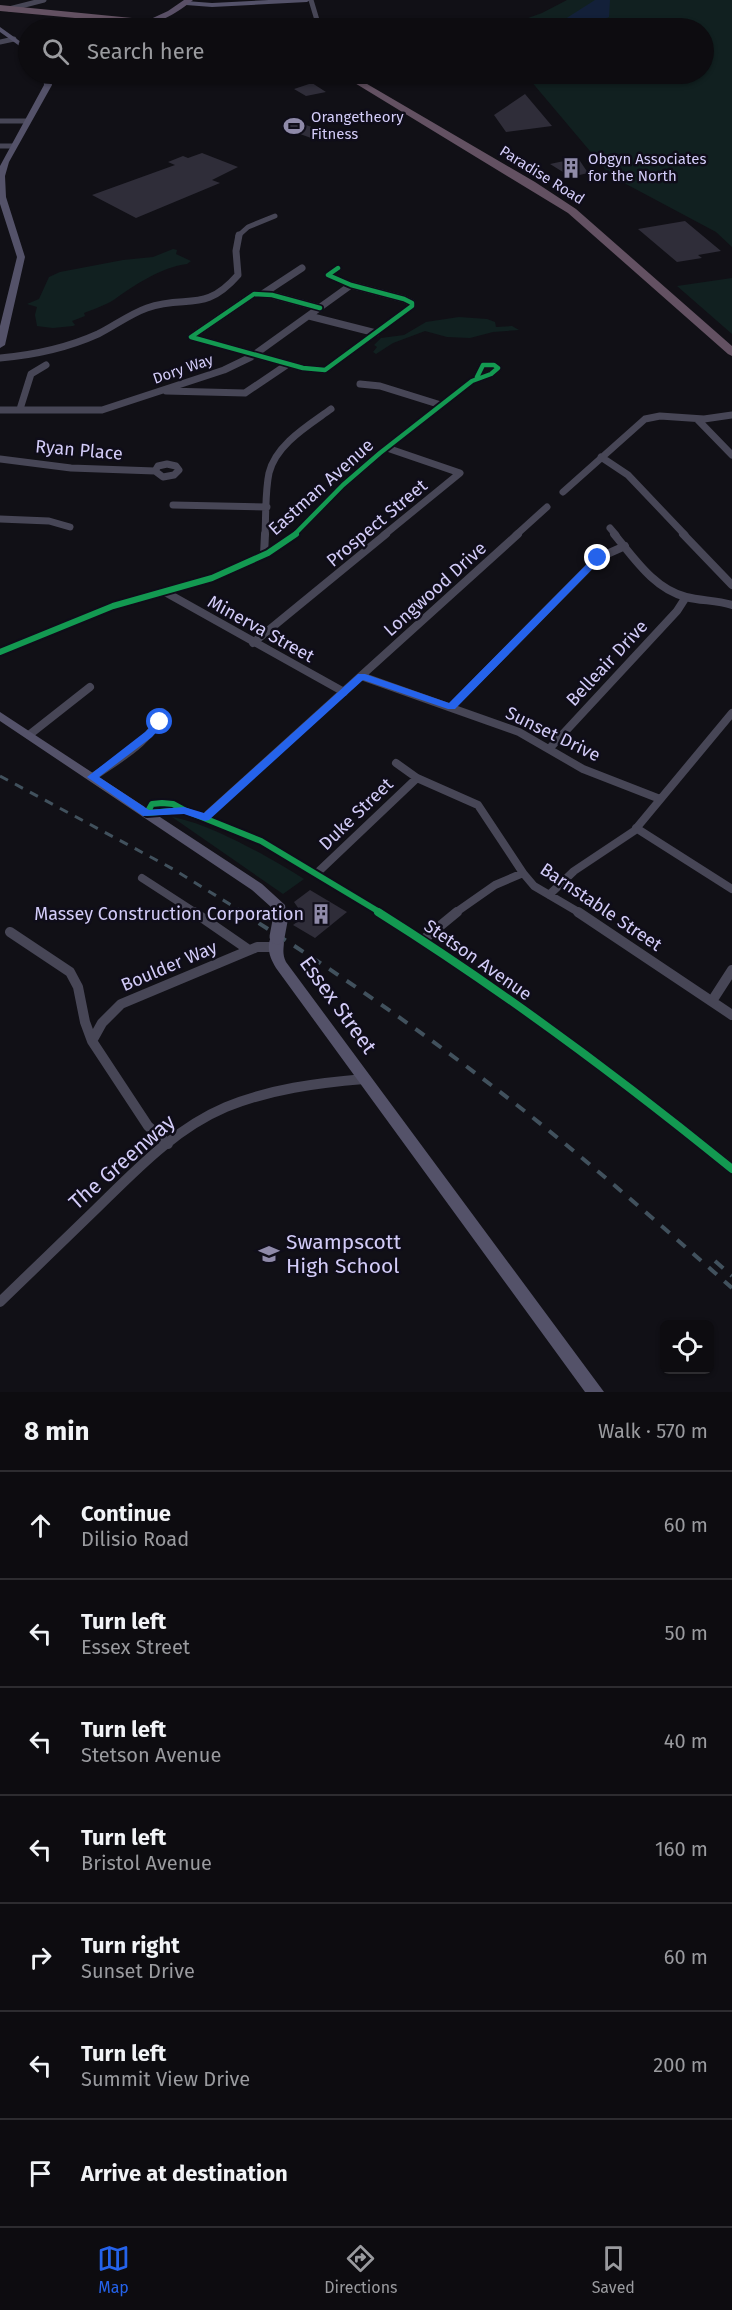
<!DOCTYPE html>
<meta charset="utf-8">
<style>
:root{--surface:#0d0c10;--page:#161519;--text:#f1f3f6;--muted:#9a9b9f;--line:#2d2c30;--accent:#2563eb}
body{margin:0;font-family:"Fira Sans",sans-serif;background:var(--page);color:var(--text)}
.controls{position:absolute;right:18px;bottom:18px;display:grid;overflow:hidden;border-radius:9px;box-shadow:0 2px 4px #0004}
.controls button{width:54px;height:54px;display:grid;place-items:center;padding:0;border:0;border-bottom:2px solid var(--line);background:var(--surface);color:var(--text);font:30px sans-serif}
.stop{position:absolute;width:18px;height:18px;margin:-14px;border:4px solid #2563eb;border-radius:50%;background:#fff}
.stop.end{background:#2563eb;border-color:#fff;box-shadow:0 2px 6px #0008}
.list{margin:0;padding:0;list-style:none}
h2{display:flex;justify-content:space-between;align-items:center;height:78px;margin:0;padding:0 24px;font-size:26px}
h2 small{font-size:20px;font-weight:400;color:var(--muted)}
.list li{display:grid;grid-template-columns:39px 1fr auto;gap:18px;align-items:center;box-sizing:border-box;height:108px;padding:0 24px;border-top:2px solid var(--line)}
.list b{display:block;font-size:22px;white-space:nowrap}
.list p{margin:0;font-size:20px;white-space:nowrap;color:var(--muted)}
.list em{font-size:20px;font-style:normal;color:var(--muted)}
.icon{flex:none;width:33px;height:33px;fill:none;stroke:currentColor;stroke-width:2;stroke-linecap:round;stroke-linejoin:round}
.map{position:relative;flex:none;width:732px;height:1392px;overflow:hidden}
.search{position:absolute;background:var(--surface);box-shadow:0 2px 4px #0004;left:18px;right:18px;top:18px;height:66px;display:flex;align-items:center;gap:15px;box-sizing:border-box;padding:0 21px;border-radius:33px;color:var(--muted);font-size:22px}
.sheet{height:834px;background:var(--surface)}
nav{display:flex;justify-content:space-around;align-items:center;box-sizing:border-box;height:84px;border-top:2px solid var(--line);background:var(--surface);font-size:16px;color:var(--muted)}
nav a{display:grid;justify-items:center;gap:3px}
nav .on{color:var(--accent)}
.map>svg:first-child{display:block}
</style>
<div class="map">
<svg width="732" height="1392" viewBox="0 0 732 1392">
<rect width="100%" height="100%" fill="#111016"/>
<path fill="#112020" d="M567,0H732V247L716,232L611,176L525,74H704V28H500L542,13Z
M173,249L177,250L176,254L191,261L187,264C161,267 135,285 115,299C106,305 94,309 84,313L85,316L72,321L75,325L73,326L53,328L37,326L35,315L37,307L27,304L39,299L49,277L60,272L123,260L153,257Z
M732,278V334L677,286Z
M459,317L487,319L495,322L496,327L512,326L519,330L493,332L470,338L447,337L425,331L393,343L376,354L373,352L377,347L374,345L381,338L404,335L426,322Z
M172,817C209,823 271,858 304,879L283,894Z"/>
<path fill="#132039" d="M595,0H610L609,17L585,28H551Z"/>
<path fill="#2f2d39" d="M312,83L326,92L306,96L294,89Z
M525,94L552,126L506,132L494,115Z
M296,121L306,125L326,132L311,138L281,127Z
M202,153L238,167L212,180L220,183L136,218L92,195L175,165L168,162L183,156L188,158Z
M578,158L588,173L571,177L550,164Z
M685,221L721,251L698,255L702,258L677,262L638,229Z
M310,890L347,912L315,938L293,925L301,919L296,916L301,912L294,902Z"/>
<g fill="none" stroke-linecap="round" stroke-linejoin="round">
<path stroke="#474656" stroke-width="5" d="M311,0L317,20L327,28
M9,9L44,0
M0,42L14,39
M0,121H28
M0,146H14
M238,236L248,227L275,216"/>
<path stroke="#474656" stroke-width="7" d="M264,293L302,268
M320,308L272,295L254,294L191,337L303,368L325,370L412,306V303L404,299L351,285L328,275L338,268
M309,316L376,333
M0,358C34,355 67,348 98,334C114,326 130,314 147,308C187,294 204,314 238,275L236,251L239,235
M360,384L380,386L441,405
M166,391L245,393L288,364
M20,409L31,374L46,365
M0,410H102L224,370L251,357L351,285
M697,419L732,455
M601,457L628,475L685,535
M0,459L71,468L155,471
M167,464L176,466L179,470L174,475L163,477L155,471L158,466Z
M563,492L645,419L660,416L704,419L732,415
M173,505L267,507
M0,519L49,521L70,527
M610,528L616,535
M265,535C266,515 265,492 269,473C276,444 309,425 331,409
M294,535L343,485L380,453L472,381L491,374L498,368L494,365H483L477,377
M384,535L460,473L387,448
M516,535L547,507"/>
<path stroke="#474656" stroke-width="8" d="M614,534C634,558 654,589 686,597C701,601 717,600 732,605
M683,534L732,585
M264,555L265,534
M165,592L344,692
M253,643L386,534
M0,652L113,606L212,578L268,553L296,534
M361,676L519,732L583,769L660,799
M451,707L598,558L625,546
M29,735L90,687
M549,749L677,611L686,597
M396,763L417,778L478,805L523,873
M93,777C118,759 151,743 162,712
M162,803L173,804L184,810L147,813L152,804Z
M184,810L261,841L381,913
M205,817L518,534
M636,828L732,889
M317,873L417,778
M142,878L196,913
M549,895L574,871L634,831L732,713
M455,913L495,885L523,873L534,886L580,913"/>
<path stroke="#474656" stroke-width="10" d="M194,912L249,950
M378,912C502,990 619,1077 732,1169
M578,912L732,1015
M10,932L70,972L78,987L85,1022L92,1041L148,1126L168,1144
M423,940L457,912
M712,1001L732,970
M92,1041L102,1023L121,1004L257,947H275
M0,1302C32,1271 63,1241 95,1210C135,1171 174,1129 226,1107C270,1089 317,1083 364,1079"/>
<path fill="#545269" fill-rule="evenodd" d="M269,0H310L307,2L212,7L186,5L183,3L186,1L212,3Z
M144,22L149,23L137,28H129Z
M0,27L28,47V52L0,32Z
M43,74H50L52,85L9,162L5,176L6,197L25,257L5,345L0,348V326L17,257L0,204V166L44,85Z
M0,712L262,884L285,905L287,921L285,924H275L271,907L252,890L0,721Z
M277,932L282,934C287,943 280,950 286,962L604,1392H585L276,968C269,956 266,947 272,934Z"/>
<path fill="#5a5067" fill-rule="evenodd" d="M184,0H193C184,8 153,29 142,23L168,11Z"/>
<path fill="#635162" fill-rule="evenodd" d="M0,5L203,25L207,28H182L0,11Z
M340,74H350L535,182L576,209L732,346V356L728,354L568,213Z"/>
<path stroke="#41515d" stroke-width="3" stroke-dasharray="9 8" stroke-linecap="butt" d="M0,776L173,869L244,913"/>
<path stroke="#41515d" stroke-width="4" stroke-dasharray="11 10" stroke-linecap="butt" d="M241,912C328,966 414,1026 495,1088C577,1151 655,1220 732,1288
M715,1261L732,1276"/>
<path stroke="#545269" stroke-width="15" d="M277,937L280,921"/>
<g stroke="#0f0d19" stroke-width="8">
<path id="cycleway-far2" d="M320,308L272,295L254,294L191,337L303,368L325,370L412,306V303L404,299L351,285L328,275L338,268
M294,535L343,485L380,453L472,381L491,374L498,368L494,365H483L477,377"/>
</g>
<g stroke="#0f0d19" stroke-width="10">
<path id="cycleway-far1" d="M0,652L113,606L212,578L268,553L296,534
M162,803L173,804L184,810L147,813L152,804Z
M184,810L261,841L381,913"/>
</g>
<g stroke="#0f0d19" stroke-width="11">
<path id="cycleway" d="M378,912C502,990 619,1077 732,1169"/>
</g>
<use href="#cycleway-far2" stroke="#139951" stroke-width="4.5"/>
<use href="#cycleway-far1" stroke="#139951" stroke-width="6"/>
<use href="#cycleway" stroke="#139951" stroke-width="8"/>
</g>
<path fill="#2563eb" d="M595,556L603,558L455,709H448L363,680L209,820L205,821L184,814L143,816L87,777L145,732L157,720H164V724L152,737L99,777L149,810L184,807L204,813L358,674H365L449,703Z"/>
<defs>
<g id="stadium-bare" transform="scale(1.62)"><path d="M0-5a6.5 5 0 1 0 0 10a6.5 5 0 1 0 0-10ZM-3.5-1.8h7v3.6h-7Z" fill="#8f8aa9" stroke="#0f0d19" stroke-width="2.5" paint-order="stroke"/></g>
<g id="building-bare" transform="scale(1.62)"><path d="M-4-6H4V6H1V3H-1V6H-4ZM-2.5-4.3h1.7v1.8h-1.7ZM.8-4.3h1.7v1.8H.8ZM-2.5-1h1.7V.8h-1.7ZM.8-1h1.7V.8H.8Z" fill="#8f8aa9" stroke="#0f0d19" stroke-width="2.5" paint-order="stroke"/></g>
<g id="school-bare" transform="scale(1.62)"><path d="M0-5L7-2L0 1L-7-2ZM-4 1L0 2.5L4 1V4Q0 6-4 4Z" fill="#8f8aa9" stroke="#0f0d19" stroke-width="2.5" paint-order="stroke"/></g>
</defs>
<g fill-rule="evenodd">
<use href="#stadium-bare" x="294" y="126"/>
<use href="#building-bare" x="571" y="168"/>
<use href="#building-bare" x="321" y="914"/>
<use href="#school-bare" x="269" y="1254"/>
</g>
<g text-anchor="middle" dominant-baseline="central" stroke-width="5" stroke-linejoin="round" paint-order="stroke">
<g font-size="15" fill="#d3ccf8" stroke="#0f0d19" text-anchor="start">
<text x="311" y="117">Orangetheory<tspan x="311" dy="17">Fitness</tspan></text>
<text x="588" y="159">Obgyn Associates<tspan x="588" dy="17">for the North</tspan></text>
</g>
<g font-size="15" fill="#d3ccf8" stroke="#0f0d19">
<text transform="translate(542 175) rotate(32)">Paradise Road</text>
<text transform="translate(183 369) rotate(-19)">Dory Way</text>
</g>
<g font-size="18" fill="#d3ccf8" stroke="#0f0d19">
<text transform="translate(79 450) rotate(5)">Ryan Place</text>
<text transform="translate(321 487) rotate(-42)">Eastman Avenue</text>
<text transform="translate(377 523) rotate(-40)">Prospect Street</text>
<text transform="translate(435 589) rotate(-42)">Longwood Drive</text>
<text transform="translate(261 629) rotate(29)">Minerva Street</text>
<text transform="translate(607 663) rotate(-47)">Belleair Drive</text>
<text transform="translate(553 734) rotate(26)">Sunset Drive</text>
<text transform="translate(356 814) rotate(-44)">Duke Street</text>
<text transform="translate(601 907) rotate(34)">Barnstable Street</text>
<text transform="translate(478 960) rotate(35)">Stetson Avenue</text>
<text transform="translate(169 966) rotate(-23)">Boulder Way</text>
</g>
<g font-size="18" fill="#d3ccf8" stroke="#0f0d19" text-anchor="end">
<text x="304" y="914">Massey Construction Corporation</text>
</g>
<g font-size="21" fill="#d3ccf8" stroke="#0f0d19">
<text transform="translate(338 1005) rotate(54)">Essex Street</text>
<text transform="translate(122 1162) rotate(-41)">The Greenway</text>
</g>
<g font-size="21" fill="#d3ccf8" stroke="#0f0d19" text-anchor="start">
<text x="286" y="1242">Swampscott<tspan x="286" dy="24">High School</tspan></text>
</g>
</g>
</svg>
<div class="controls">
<button><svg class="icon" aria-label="locate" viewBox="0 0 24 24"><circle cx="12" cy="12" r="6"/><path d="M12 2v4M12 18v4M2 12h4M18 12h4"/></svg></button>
</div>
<div class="stop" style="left:160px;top:722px"></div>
<div class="stop end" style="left:598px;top:558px"></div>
<div class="search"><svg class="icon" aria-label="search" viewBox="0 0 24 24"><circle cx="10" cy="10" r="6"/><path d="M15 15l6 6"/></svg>Search here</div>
</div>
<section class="sheet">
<h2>8 min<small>Walk · 570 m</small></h2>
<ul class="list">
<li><svg class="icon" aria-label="ahead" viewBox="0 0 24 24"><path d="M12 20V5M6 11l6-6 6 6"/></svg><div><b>Continue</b><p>Dilisio Road</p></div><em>60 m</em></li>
<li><svg class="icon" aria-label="left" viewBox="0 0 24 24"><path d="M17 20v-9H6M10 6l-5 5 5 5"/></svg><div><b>Turn left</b><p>Essex Street</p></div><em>50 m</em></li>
<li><svg class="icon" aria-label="left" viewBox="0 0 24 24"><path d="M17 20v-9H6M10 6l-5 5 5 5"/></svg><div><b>Turn left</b><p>Stetson Avenue</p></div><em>40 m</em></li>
<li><svg class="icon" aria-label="left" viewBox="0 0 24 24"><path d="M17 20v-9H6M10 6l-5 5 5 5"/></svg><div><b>Turn left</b><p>Bristol Avenue</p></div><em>160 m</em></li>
<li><svg class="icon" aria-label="right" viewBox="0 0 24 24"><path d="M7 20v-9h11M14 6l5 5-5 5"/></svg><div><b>Turn right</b><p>Sunset Drive</p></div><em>60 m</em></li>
<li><svg class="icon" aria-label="left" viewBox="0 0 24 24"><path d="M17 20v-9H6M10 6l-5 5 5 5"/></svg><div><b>Turn left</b><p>Summit View Drive</p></div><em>200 m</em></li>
<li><svg class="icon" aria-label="arrive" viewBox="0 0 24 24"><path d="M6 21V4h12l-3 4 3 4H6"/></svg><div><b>Arrive at destination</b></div></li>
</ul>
</section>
<nav>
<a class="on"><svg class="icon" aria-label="map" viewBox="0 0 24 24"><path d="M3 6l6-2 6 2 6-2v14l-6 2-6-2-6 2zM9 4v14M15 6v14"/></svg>Map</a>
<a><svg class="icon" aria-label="directions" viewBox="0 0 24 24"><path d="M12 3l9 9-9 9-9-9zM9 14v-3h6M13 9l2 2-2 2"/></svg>Directions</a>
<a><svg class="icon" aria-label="saved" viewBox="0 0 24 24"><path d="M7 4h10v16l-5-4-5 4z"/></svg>Saved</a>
</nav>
